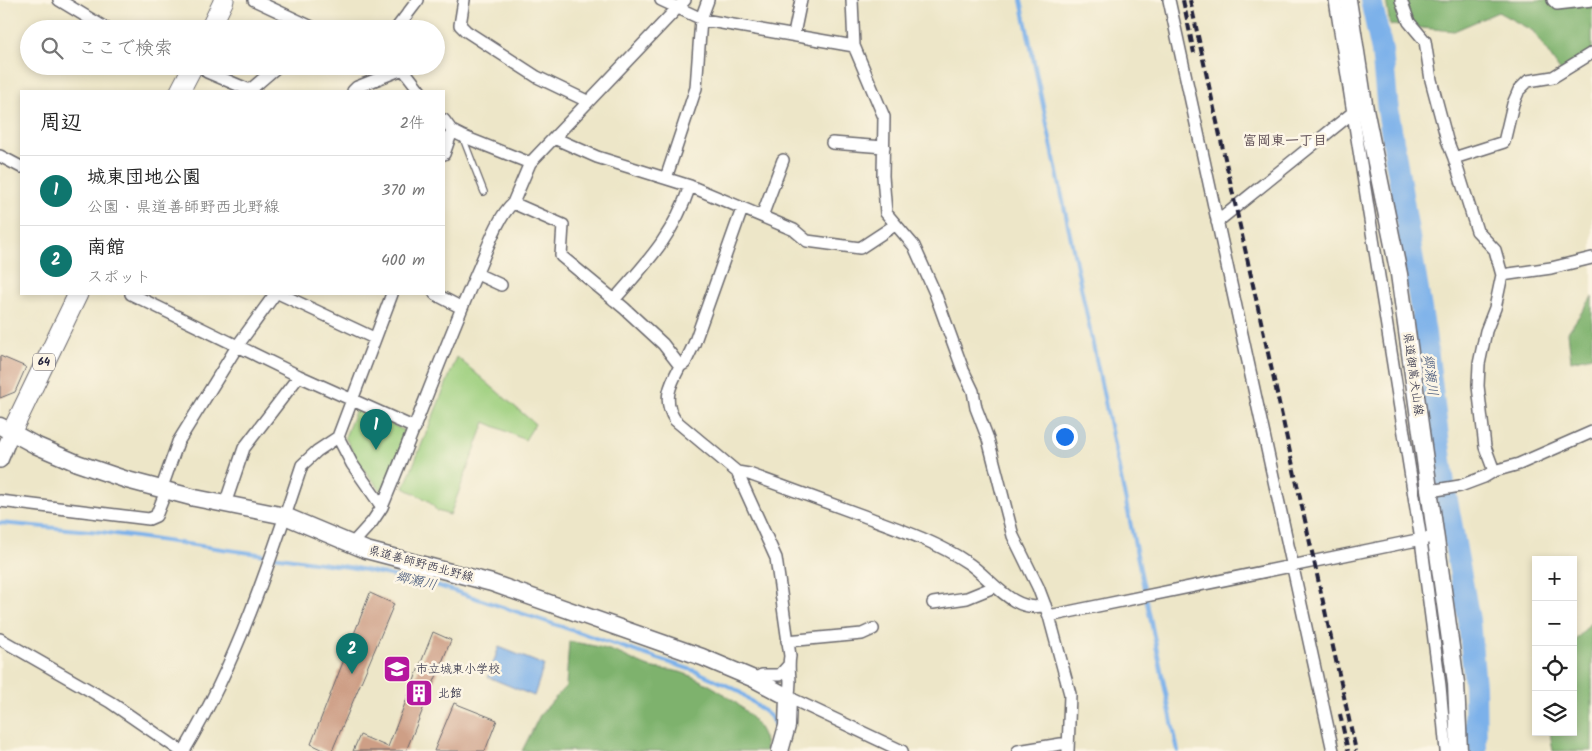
<!DOCTYPE html>
<html lang="ja">
<meta charset="utf-8">
<style>
:root{--surface:#fff;--page:#f6f6f6;--text:#222;--muted:#767676;--line:#e0e0e0;--accent:#0f766e}
body{margin:0;font-family:Kalam,"Klee One",sans-serif;background:var(--page);color:var(--text)}
.controls{position:absolute;right:15px;bottom:15px;display:grid;overflow:hidden;border-radius:0px;box-shadow:0 2px 8px #0003}
.controls button{width:45px;height:45px;display:grid;place-items:center;padding:0;border:0;border-bottom:1px solid var(--line);background:var(--surface);color:var(--text);font:25px sans-serif}
.you{position:absolute;left:1064px;top:436px;width:18px;height:18px;margin:-12px;border:4px solid #fff;border-radius:50%;background:#1a73e8;box-shadow:0 0 0 8px #1a73e833}
.badge{display:grid;place-items:center;width:32px;height:32px;border-radius:50%;background:var(--accent);color:#fff;font-size:16px;font-weight:700}
.pin{position:absolute;translate:-50% -41px;filter:drop-shadow(0 1px 2px #0008)}
.pin::after{content:'';position:absolute;top:26px;width:18px;height:15px;background:inherit;clip-path:polygon(0 0,100% 0,50% 100%)}
.list{margin:0;padding:0;list-style:none}
h2{display:flex;justify-content:space-between;align-items:center;height:65px;margin:0;padding:0 20px;font-size:21px}
h2 small{font-size:16px;font-weight:400;color:var(--muted)}
.list li{display:grid;grid-template-columns:32px 1fr auto;gap:15px;align-items:center;box-sizing:border-box;height:70px;padding:0 20px;border-top:1px solid var(--line)}
.list b{display:block;font-size:19px;white-space:nowrap}
.list p{margin:0;font-size:16px;white-space:nowrap;color:var(--muted)}
.list em{font-size:16px;font-style:normal;color:var(--muted)}
.icon{flex:none;width:28px;height:28px;fill:none;stroke:currentColor;stroke-width:2;stroke-linecap:round;stroke-linejoin:round}
.map{position:relative;flex:none;width:1592px;height:751px;overflow:hidden}
.search{position:absolute;background:var(--surface);box-shadow:0 2px 8px #0003;left:20px;top:20px;width:425px;height:55px;display:flex;align-items:center;gap:12px;box-sizing:border-box;padding:0 18px;border-radius:28px;color:var(--muted);font-size:19px}
.panel{position:absolute;background:var(--surface);box-shadow:0 2px 8px #0003;left:20px;top:90px;width:425px;height:205px;border-radius:0px}
.map>svg:first-child{display:block}
</style>
<div class="map">
<svg width="1592" height="751" viewBox="0 0 1592 751">
<rect width="100%" height="100%" fill="#fcf5e5"/>
<filter id="ink" filterUnits="userSpaceOnUse"><feTurbulence type="fractalNoise" baseFrequency=".02" numOctaves="2"/><feDisplacementMap in="SourceGraphic" scale="10" xChannelSelector="R" yChannelSelector="G"/><feConvolveMatrix kernelMatrix="1 2 1 2 8 2 1 2 1" color-interpolation-filters="sRGB"/></filter>
<filter id="wash" filterUnits="userSpaceOnUse"><feTurbulence type="fractalNoise" baseFrequency=".0096" numOctaves="4" result="noise"/><feDisplacementMap in="SourceGraphic" scale="20" xChannelSelector="R" yChannelSelector="G"/><feGaussianBlur stdDeviation="1.12" result="paint"/><feColorMatrix in="noise" values="0 0 0 0 0 0 0 0 0 0 0 0 0 0 0 0 0 1.4 0 .05"/><feComposite in="paint" operator="in"/></filter>
<g filter="url(#wash)">
<rect width="100%" height="100%" fill="#ede6c8"/>
<path fill="#9dcf7e" stroke="#60785c" d="M457,357L535,424L525,440L485,422L450,515L437,511L429,501L404,488Z
M357,407L407,432L382,492L358,462L345,437Z"/>
<path fill="#7eb26d" stroke="#506a54" d="M1386,0H1592V58L1563,75L1533,31L1498,12L1454,31L1390,25Z
M1592,297V356L1571,361L1568,332Z
M1592,621V751H1553L1550,732H1573V643Z
M569,641C581,644 594,645 606,649C621,653 635,662 649,667C659,670 670,669 680,672C709,681 768,716 766,751H522L540,715L566,686Z"/>
<path fill="#7bb1ea" stroke="#4e6a92" d="M499,647L544,665L534,696L488,677Z"/>
<g fill="none" stroke-linecap="round" stroke-linejoin="round">
<path stroke="#7bb1ea" stroke-width="4" d="M1021,0L1178,751
M0,523L101,532L258,554L355,568L433,584L698,672L737,690L770,716L780,734"/>
<path stroke="#7bb1ea" stroke-width="22" d="M1371,0L1382,51L1388,111L1425,333L1444,484L1469,620L1475,686L1476,751"/>
</g>
<g id="blocks">
<path fill="#ce9f86" d="M0,356L26,367L15,392L0,398Z
M370,593L394,604L332,751H326L311,744Z
M433,632L451,640L406,751H353L360,735L388,747Z
M454,703L497,720L485,751H434Z"/>
</g>
</g>
<g filter="url(#ink)">
<use href="#blocks" fill-opacity="0" stroke="#69676c" stroke-width="1"/>
<g fill="none" stroke-linecap="round" stroke-linejoin="round">
<g stroke="#69676c" stroke-width="8">
<path id="service" d="M463,138L484,192"/>
</g>
<g stroke="#69676c" stroke-width="14">
<path id="minor" d="M59,0L107,29
M254,0L316,29
M464,0L460,25L466,31L537,77L587,101
M661,0L704,20L854,46
M852,0L854,46L884,117L883,176L886,213L914,246L935,293L963,370L973,391L976,408L988,439L1013,536L1038,587L1049,616L1070,694L1068,751
M1169,0L1333,751
M1335,0L1421,540L1440,686L1446,751
M1401,0L1409,22L1425,41L1431,80L1447,140L1454,158
M1553,0L1557,4L1592,0
M396,29L418,0
M794,34L801,0
M398,67L403,69L420,91
M207,72L252,91
M250,90L278,66
M353,91L357,87L403,69
M444,120L452,131L462,136L530,163
M554,138L597,157L690,186L794,230L807,241L860,248L895,225
M832,143L884,147
M444,154L452,131
M0,156L21,167
M666,178L696,88L701,19L708,0
M513,203L563,225L561,256L624,308L663,344L680,366C670,385 662,400 675,420L737,472L776,558L790,656C787,672 793,681 788,697L902,751
M762,216L783,160
M1217,222L1356,110
M477,274L501,285
M1502,275L1551,268L1592,258
M131,294L299,376L415,428
M280,294L374,338
M435,294L462,308
M614,300C648,261 673,236 690,186
M680,366L685,363L694,344L742,209
M338,437L352,464L382,507
M1494,471L1485,447L1478,386L1479,364L1486,331L1495,308L1502,275L1495,250L1477,231L1454,158L1504,142L1513,104L1519,90L1528,81L1553,77L1592,53
M737,472L749,474C787,488 825,502 864,516C899,529 937,542 968,563C991,578 1014,615 1045,605
M161,490L178,442L238,345L275,294
M1430,491L1460,486L1484,477L1494,471L1519,464L1592,432
M0,501L149,519L156,516L166,491
M225,504L244,448L299,376
M353,543L372,522L382,507C415,428 444,348 478,270C486,252 498,216 513,203L530,163L685,0
M933,603L967,598L994,587
M1049,616L1427,538
M0,639L110,702L181,751
M787,641L862,634L873,629
M754,679L762,675H780L788,666
M184,751C237,662 270,562 302,465L317,451L338,437L392,294
M1018,751L1067,743"/>
</g>
<g stroke="#69676c" stroke-width="18">
<path id="tertiary" d="M0,460L12,431"/>
</g>
<g stroke="#69676c" stroke-width="19">
<path id="secondary" d="M1348,0L1364,104L1399,274L1456,683L1459,751
M0,426L35,445L77,463L127,480L195,498L285,516L366,550L492,583L702,657L754,679L788,697L787,726L780,751"/>
</g>
<g stroke="#69676c" stroke-width="21">
<path id="primary" d="M210,29L224,0
M180,91L193,66
M12,431L78,294"/>
</g>
<use href="#service" stroke="#fff" stroke-width="5.5"/>
<use href="#minor" stroke="#fff" stroke-width="11"/>
<use href="#tertiary" stroke="#fff" stroke-width="15"/>
<use href="#secondary" stroke="#fff" stroke-width="16"/>
<use href="#primary" stroke="#fff" stroke-width="19"/>
<path stroke="#22223b" stroke-width="4" stroke-dasharray="8 4" stroke-linecap="butt" d="M1183,0L1194,53
M1190,0L1356,751
M1340,714L1348,751"/>
</g>
</g>
<defs>
<g id="school-square" transform="scale(1.4375)"><rect x="-9" y="-9" width="18" height="18" rx="4" fill="#b5179e" stroke="#fcf5e5"/><path d="M0-5L7-2L0 1L-7-2ZM-4 1L0 2.5L4 1V4Q0 6-4 4Z" fill="#fff"/></g>
<g id="building-square" transform="scale(1.4375)"><rect x="-9" y="-9" width="18" height="18" rx="4" fill="#b5179e" stroke="#fcf5e5"/><path d="M-4-6H4V6H1V3H-1V6H-4ZM-2.5-4.3h1.7v1.8h-1.7ZM.8-4.3h1.7v1.8H.8ZM-2.5-1h1.7V.8h-1.7ZM.8-1h1.7V.8H.8Z" fill="#fff"/></g>
</defs>
<g fill-rule="evenodd">
<use href="#school-square" x="397" y="669"/>
<use href="#building-square" x="419" y="693"/>
</g>
<g text-anchor="middle" dominant-baseline="central" stroke-width="5" stroke-linejoin="round" paint-order="stroke">
<rect fill="#fcf5e5" stroke="#63616e" stroke-width="1" x="33" y="353.5" width="22" height="17" rx="4"/>
<g font-size="11" font-weight="bold" fill="#22223b">
<text x="44" y="362">64</text>
</g>
<g font-size="12" fill="#22223b" stroke="#fcf5e5">
<text transform="translate(1413 374) rotate(82)">県道御嵩犬山線</text>
<text transform="translate(421 564) rotate(15)">県道善師野西北野線</text>
</g>
<g font-size="12" fill="#22223b" stroke="#fcf5e5" text-anchor="start">
<text x="416" y="669">市立城東小学校</text>
<text x="438" y="693">北館</text>
</g>
<g font-size="14" font-weight="bold" fill="#5e4e55" stroke="#fcf5e5">
<text x="1285" y="141">富岡東一丁目</text>
</g>
<g font-size="14" font-style="italic" fill="#415478" stroke="#fcf5e5">
<text transform="translate(1430 375) rotate(83)">郷瀬川</text>
<text transform="translate(416 581) rotate(13)">郷瀬川</text>
</g>
</g>
</svg>
<div class="controls">
<button>+</button>
<button>−</button>
<button><svg class="icon" aria-label="locate" viewBox="0 0 24 24"><circle cx="12" cy="12" r="6"/><path d="M12 2v4M12 18v4M2 12h4M18 12h4"/></svg></button>
<button><svg class="icon" aria-label="layers" viewBox="0 0 24 24"><path d="M12 4l9 5-9 5-9-5zM3 14l9 5 9-5"/></svg></button>
</div>
<div class="you"></div>
<div class="pin badge" style="left:376px;top:450px">1</div>
<div class="pin badge" style="left:352px;top:674px">2</div>
<div class="search"><svg class="icon" aria-label="search" viewBox="0 0 24 24"><circle cx="10" cy="10" r="6"/><path d="M15 15l6 6"/></svg>ここで検索</div>
<section class="panel">
<h2>周辺<small>2件</small></h2>
<ul class="list">
<li><span class="badge">1</span><div><b>城東団地公園</b><p>公園 · 県道善師野西北野線</p></div><em>370 m</em></li>
<li><span class="badge">2</span><div><b>南館</b><p>スポット</p></div><em>400 m</em></li>
</ul>
</section>
</div>
